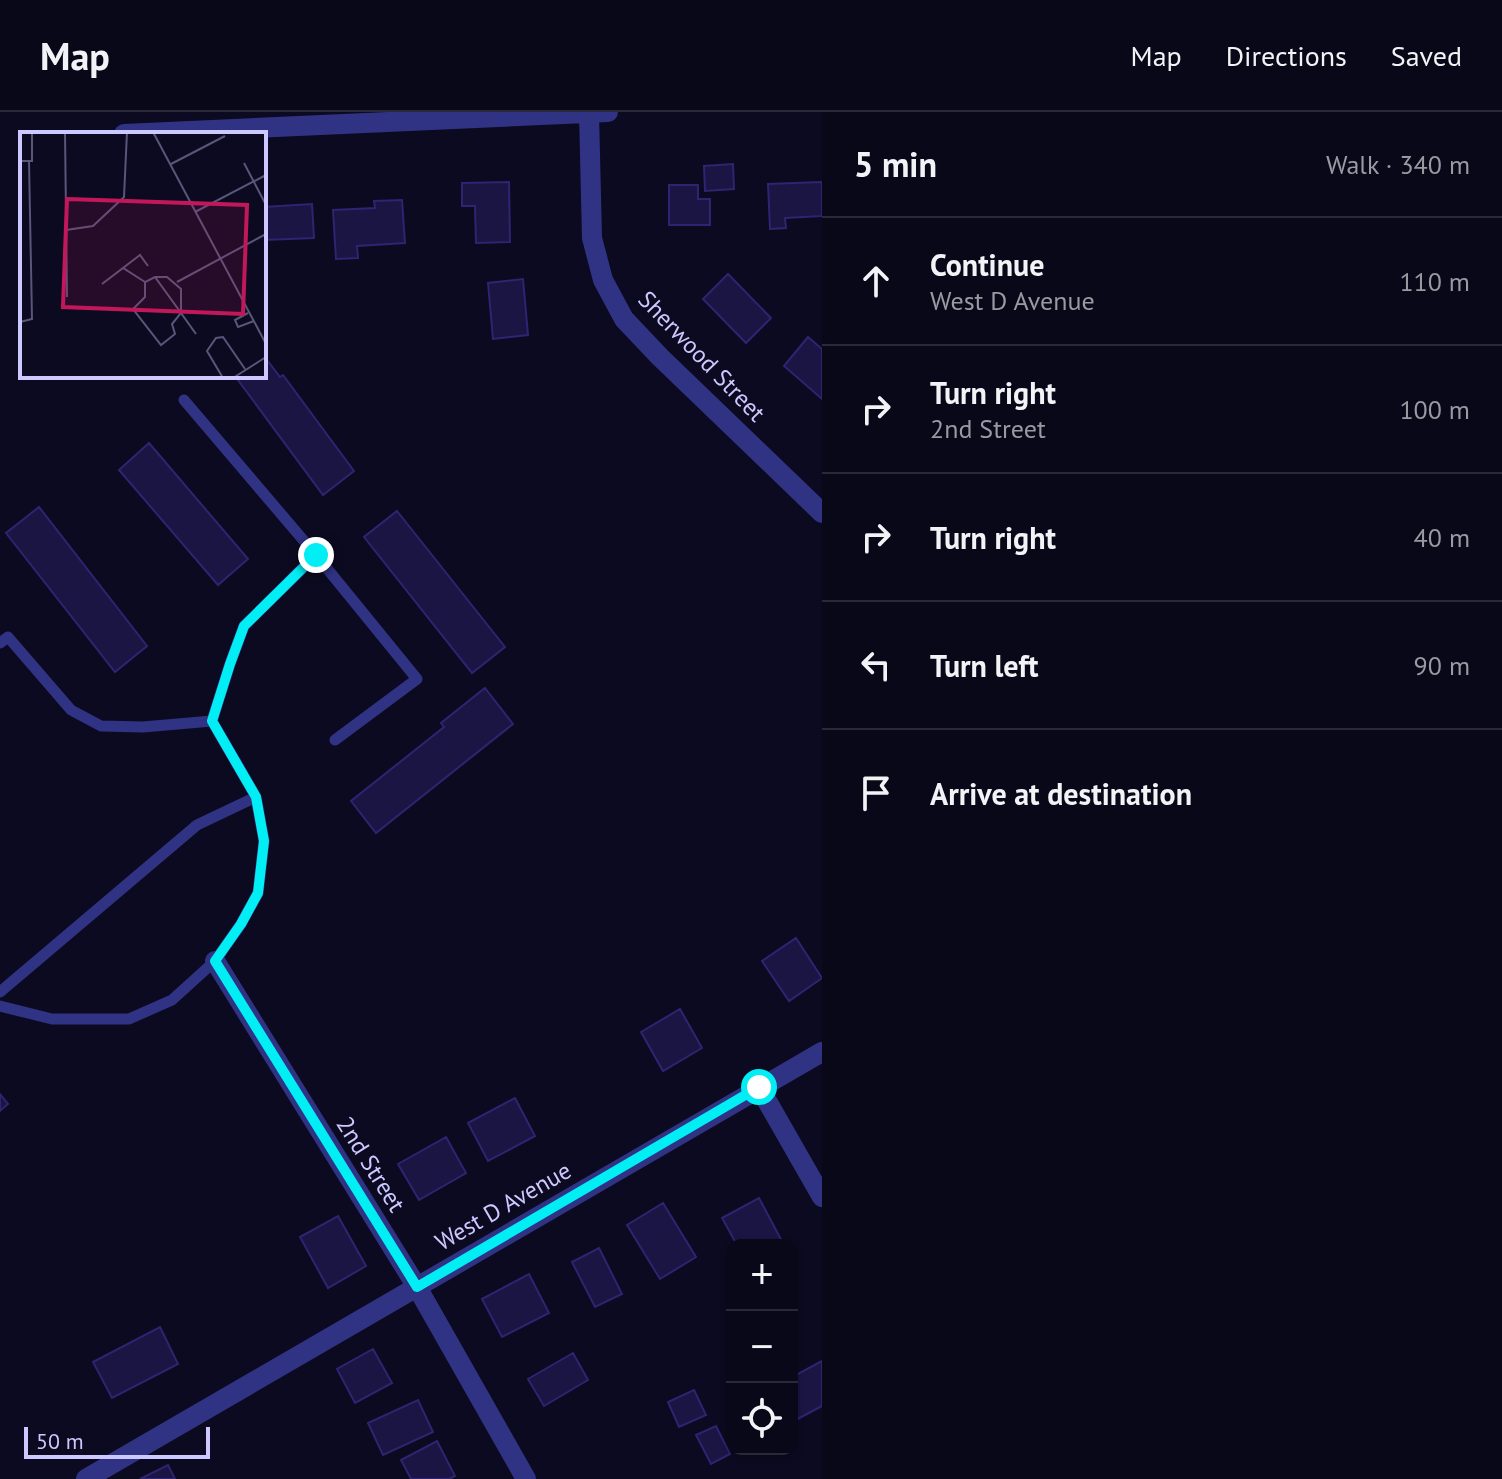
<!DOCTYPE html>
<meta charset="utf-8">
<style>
:root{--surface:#090818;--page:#171625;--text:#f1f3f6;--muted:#999aa2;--line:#292937}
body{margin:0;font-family:"PT Sans",sans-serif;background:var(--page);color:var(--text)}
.controls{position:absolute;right:24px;bottom:24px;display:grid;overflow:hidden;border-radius:16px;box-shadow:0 2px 6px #0004}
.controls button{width:72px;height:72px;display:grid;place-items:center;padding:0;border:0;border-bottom:2px solid var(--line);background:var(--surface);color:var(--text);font:40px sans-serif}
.scale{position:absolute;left:24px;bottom:20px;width:186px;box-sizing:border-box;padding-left:8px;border:4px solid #cbc9ff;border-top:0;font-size:22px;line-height:28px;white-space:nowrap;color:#cbc9ff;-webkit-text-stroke:6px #0c0a20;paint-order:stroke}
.stop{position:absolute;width:24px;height:24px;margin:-18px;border:6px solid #00eef4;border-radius:50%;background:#fff}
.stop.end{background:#00eef4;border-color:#fff;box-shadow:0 2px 8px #0008}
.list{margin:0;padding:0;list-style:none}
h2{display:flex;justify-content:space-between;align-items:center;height:104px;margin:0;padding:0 32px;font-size:34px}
h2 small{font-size:26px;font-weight:400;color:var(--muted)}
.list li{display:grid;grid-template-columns:52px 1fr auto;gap:24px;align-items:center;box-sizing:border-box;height:128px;padding:0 32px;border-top:2px solid var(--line)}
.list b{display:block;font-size:30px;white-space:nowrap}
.list p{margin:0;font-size:26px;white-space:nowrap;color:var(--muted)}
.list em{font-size:26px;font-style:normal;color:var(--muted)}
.icon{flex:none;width:44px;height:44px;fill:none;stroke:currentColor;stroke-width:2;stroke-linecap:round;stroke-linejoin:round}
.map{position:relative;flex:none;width:822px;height:1367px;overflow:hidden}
header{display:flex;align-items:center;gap:48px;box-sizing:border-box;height:112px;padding:0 40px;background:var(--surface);border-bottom:2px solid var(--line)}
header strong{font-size:38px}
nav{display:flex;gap:44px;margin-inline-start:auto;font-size:28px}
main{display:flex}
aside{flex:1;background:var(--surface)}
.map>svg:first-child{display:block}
</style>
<header>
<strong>Map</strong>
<nav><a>Map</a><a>Directions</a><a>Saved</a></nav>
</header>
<main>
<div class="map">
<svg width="822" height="1367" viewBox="0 0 822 1367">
<rect width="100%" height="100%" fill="#0c0a20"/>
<path fill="#1a1543" stroke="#2e2471" stroke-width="2" d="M733,52L734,77L705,79L704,54Z
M509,70L510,130L476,131L475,94H462V71Z
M822,70V104L785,106L786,116L770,117L768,72Z
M669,73H698V87H710V113H669Z
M402,88L405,131L357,134L358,146L336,147L333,98L375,96L374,89Z
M312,92L314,126L264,128V95Z
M728,162L771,206L746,231L703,187Z
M523,167L528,223L493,227L488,171Z
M808,225L822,237V287L784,254Z
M264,244L280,265L283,263L354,359L323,383L235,264H264Z
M149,331L248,447L218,473L119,358Z
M39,395L147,534L115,560L6,421Z
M397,399L505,535L472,561L364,425Z
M485,576L513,612L376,721L351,689L444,615L441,611Z
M796,826L822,866L789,889L762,849Z
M680,897L702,936L663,959L641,920Z
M0,982L8,992L0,999Z
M515,986L535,1024L488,1049L468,1011Z
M446,1025L466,1061L419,1088L398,1052Z
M759,1086L784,1133H737L722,1106Z
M663,1091L696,1145L660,1167L627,1113Z
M338,1104L366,1154L328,1176L300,1125Z
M599,1136L622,1182L595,1195L572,1150Z
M529,1162L549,1201L502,1225L482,1187Z
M160,1215L178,1252L112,1286L93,1250Z
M373,1237L392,1271L355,1291L337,1257Z
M573,1241L588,1268L544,1294L528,1267Z
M822,1249V1294L792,1310V1265Z
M694,1278L706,1303L679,1315L668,1290Z
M418,1288L433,1320L383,1343L368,1311Z
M716,1314L730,1342L711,1352L696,1323Z
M437,1329L455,1364L449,1367H411L401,1348Z
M168,1353L175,1367H140Z"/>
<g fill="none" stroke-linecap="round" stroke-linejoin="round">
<path stroke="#303384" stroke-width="11" d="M184,288L316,443L244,514L230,552L212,609
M316,443L417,567L335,628
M0,531L8,525L71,598L101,614L143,615L212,609L256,685L264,729L258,781L241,812L215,849L172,888L129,907H52L0,894
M0,880L197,713L256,685"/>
<path stroke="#303384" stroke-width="20" d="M589,1L592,126L603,168L624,207L660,245L822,401
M124,22L608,0
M215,849L417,1175L526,1367
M759,975L822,1085
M86,1367L822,940"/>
</g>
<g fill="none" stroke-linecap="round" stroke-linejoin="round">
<path stroke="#00eef4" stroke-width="10" d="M316,443L244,514L230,552L212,609L256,685L264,729L258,781L241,812L215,849L417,1175L759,975"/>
</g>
<g text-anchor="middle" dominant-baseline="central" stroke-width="7" stroke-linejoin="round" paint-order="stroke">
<g font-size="24" fill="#cbc9ff" stroke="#0c0a20">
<text transform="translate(702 244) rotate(46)">Sherwood Street</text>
<text transform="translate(371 1052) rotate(58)">2nd Street</text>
<text transform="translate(503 1094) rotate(-30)">West D Avenue</text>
</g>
</g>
<g transform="translate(20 20)">
<rect width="246" height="246" fill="#0c0a20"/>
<path fill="none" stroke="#585679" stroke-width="2" d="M45,0L47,165M133,0L246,212M0,29H12V0M224,31L246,73M151,32L205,4M175,80L246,43M46,98L73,94L104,65L107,0M103,136L120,123L128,134M135,145L161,181L152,192L155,202L141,213L113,177L125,165V150L135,145H147L161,157V181L176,202M157,150L246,102M82,152L103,136L125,150M228,181L215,188L218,195L234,189M0,190L12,187L9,29M203,246L187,219L196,206L203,205L225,237M213,246L246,225"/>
<path fill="#c2185b" fill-opacity="0.15" stroke="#c2185b" stroke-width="4" d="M47,67L227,73L223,182L43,175Z"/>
<rect width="246" height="246" fill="none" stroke="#cbc9ff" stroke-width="4"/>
</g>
</svg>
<div class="controls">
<button>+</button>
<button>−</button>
<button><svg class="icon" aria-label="locate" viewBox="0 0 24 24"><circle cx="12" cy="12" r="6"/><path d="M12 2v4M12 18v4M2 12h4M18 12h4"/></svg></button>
</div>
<div class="scale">50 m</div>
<div class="stop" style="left:759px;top:975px"></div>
<div class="stop end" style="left:316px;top:443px"></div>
</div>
<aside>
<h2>5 min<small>Walk · 340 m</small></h2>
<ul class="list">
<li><svg class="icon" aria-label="ahead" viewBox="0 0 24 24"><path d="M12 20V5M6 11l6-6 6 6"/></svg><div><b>Continue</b><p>West D Avenue</p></div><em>110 m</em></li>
<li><svg class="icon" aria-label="right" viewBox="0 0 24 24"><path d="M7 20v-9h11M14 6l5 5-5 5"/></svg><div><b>Turn right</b><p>2nd Street</p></div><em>100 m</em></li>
<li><svg class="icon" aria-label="right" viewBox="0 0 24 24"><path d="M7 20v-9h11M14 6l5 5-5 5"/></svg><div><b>Turn right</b></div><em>40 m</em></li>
<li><svg class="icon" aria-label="left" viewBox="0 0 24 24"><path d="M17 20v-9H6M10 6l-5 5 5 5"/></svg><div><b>Turn left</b></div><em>90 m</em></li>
<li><svg class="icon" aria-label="arrive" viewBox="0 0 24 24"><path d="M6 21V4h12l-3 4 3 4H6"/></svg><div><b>Arrive at destination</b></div></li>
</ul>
</aside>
</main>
